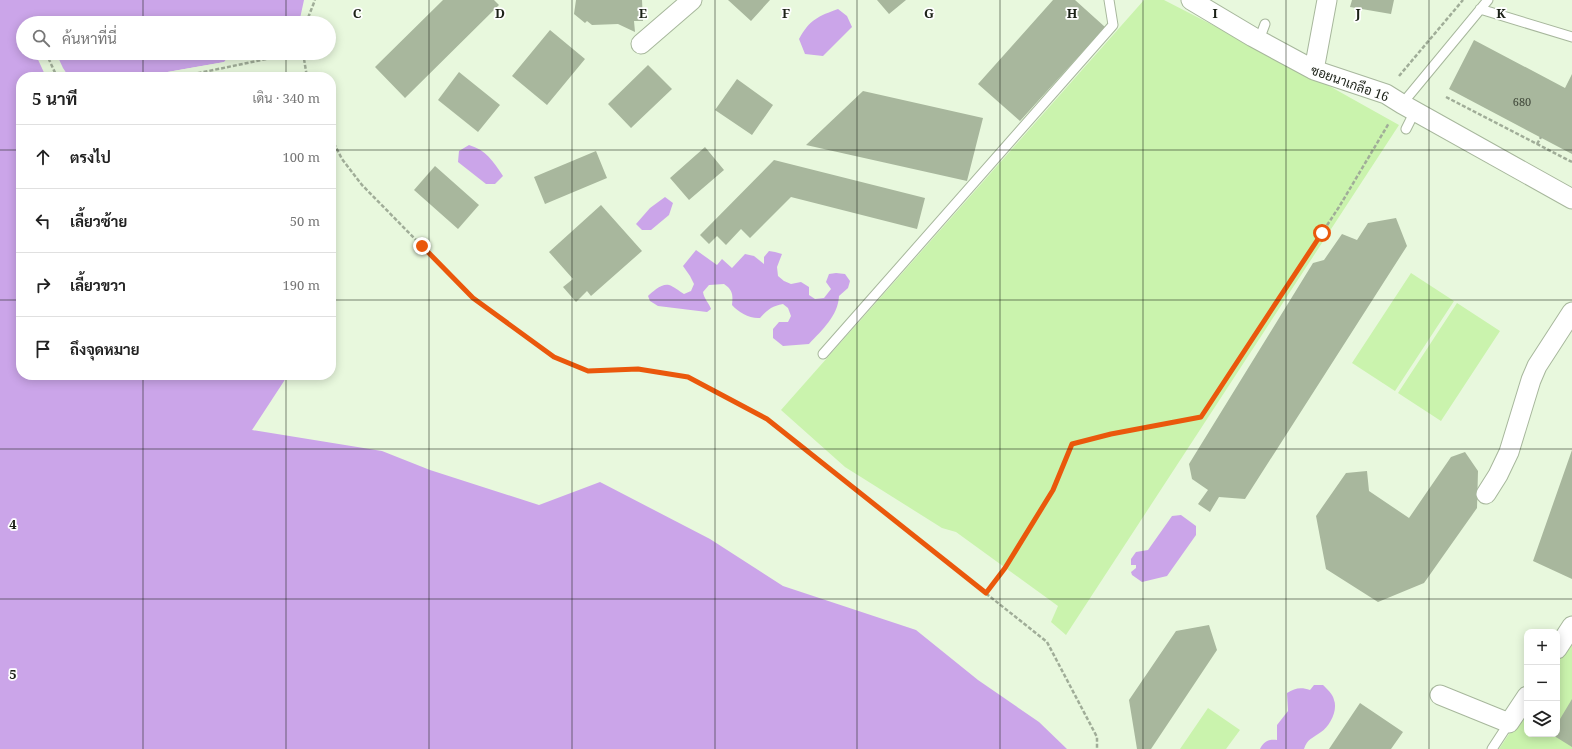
<!DOCTYPE html>
<html lang="th">
<meta charset="utf-8">
<style>
:root{--surface:#fff;--page:#f6f6f6;--text:#222;--muted:#767676;--line:#e0e0e0}
body{margin:0;font-family:"Noto Serif",Sarabun,serif;background:var(--page);color:var(--text)}
.controls{position:absolute;right:12px;bottom:12px;display:grid;overflow:hidden;border-radius:8px;box-shadow:0 2px 10px #0003}
.controls button{width:36px;height:36px;display:grid;place-items:center;padding:0;border:0;border-bottom:1px solid var(--line);background:var(--surface);color:var(--text);font:20px sans-serif}
.stop{position:absolute;width:12px;height:12px;margin:-9px;border:3px solid #ea580c;border-radius:50%;background:#fff}
.stop.end{background:#ea580c;border-color:#fff;box-shadow:0 1px 4px #0008}
.list{margin:0;padding:0;list-style:none}
h2{display:flex;justify-content:space-between;align-items:center;height:52px;margin:0;padding:0 16px;font-size:17px}
h2 small{font-size:13px;font-weight:400;color:var(--muted)}
.list li{display:grid;grid-template-columns:26px 1fr auto;gap:12px;align-items:center;box-sizing:border-box;height:64px;padding:0 16px;border-top:1px solid var(--line)}
.list b{display:block;font-size:15px;white-space:nowrap}
.list em{font-size:13px;font-style:normal;color:var(--muted)}
.icon{flex:none;width:22px;height:22px;fill:none;stroke:currentColor;stroke-width:2;stroke-linecap:round;stroke-linejoin:round}
.map{position:relative;flex:none;width:1572px;height:749px;overflow:hidden}
.search{position:absolute;background:var(--surface);box-shadow:0 2px 10px #0003;left:16px;top:16px;width:320px;height:44px;display:flex;align-items:center;gap:10px;box-sizing:border-box;padding:0 14px;border-radius:22px;color:var(--muted);font-size:15px}
.panel{position:absolute;background:var(--surface);box-shadow:0 2px 10px #0003;left:16px;top:72px;width:320px;height:308px;border-radius:16px}
.map>svg:first-child{display:block}
</style>
<div class="map">
<svg width="1572" height="749" viewBox="0 0 1572 749">
<rect width="100%" height="100%" fill="#e8f8dd"/>
<path fill="#caf3ad" d="M1144,0H1164L1306,73L1399,125L1066,635L1051,622L1058,606L956,532L942,528L845,467L781,410Z
M1411,273L1454,301L1395,391L1352,363Z
M1457,303L1500,331L1441,421L1398,393Z
M1572,638V749H1499L1527,707V734H1557V661Z
M1208,708L1240,730L1226,749H1180Z"/>
<path fill="#cba5e9" d="M0,0H304L299,23H277L266,18L249,19L245,23H43L42,21L36,23H23V53H35L46,77H21V375H288L252,430L382,451L430,470L539,505L600,482L710,539L783,586L916,630L978,680L1039,722L1067,749H0Z
M838,9L847,16L852,27L823,56L805,54L799,39C810,19 819,16 838,9Z
M56,53H231L225,62L139,77H69L63,68Z
M469,145C486,150 493,161 503,176L495,184H486L458,162L459,151Z
M665,197L673,203L669,215L651,230H642L636,224L650,208Z
M696,250L717,265L722,259L732,268L745,254L754,256L764,264V257L769,251L775,252L782,254L777,267L778,276L784,281L791,284L801,282L809,287V295L815,299L824,298L831,289L826,282L829,274L836,273L845,274L850,281L848,288L839,296C838,316 822,330 809,344L783,346L773,338V329L779,322H788L791,316L788,308L783,304C772,306 767,310 760,318C750,319 738,312 732,305C733,295 733,290 724,284L709,285L703,292C704,299 709,303 711,309L707,312L658,306L650,301L648,296C652,292 662,283 669,285C673,286 679,291 684,294L691,291L694,284L690,276L683,266Z
M1181,515L1196,526V535L1167,576L1142,582L1132,575L1131,572L1136,568V565H1131V559L1136,552L1148,550L1172,516Z
M1314,685H1323C1327,689 1333,694 1334,700C1338,710 1330,726 1321,732C1313,738 1307,739 1304,749H1260C1264,741 1269,739 1277,740V725L1288,711L1287,693C1295,688 1301,687 1310,690Z"/>
<path fill="#e8f8dd" d="M231,53H233L225,64L150,77H139L224,62Z"/>
<path fill="#a8b79d" d="M443,0H494L499,5L405,98L375,67Z
M576,0H642L643,21H634L635,32L618,24L592,25L587,21L585,23L574,14Z
M728,0H770L751,21Z
M877,0H906L889,14Z
M1053,0H1075L1105,27L1020,121L978,84Z
M1352,0H1394L1391,14L1350,7Z
M550,30L585,59L547,105L512,76Z
M1474,40L1565,88L1572,74V154L1449,89Z
M648,65L672,89L631,128L608,104Z
M459,72L500,105L478,132L438,100Z
M737,79L773,105L752,135L715,110Z
M863,91L983,118L967,181L806,145Z
M705,147L724,170L689,200L670,178Z
M596,151L607,178L545,204L534,177Z
M774,160L925,198L917,229L791,197L750,238L741,229L726,245L717,236L709,244L700,235Z
M435,166L479,205L458,229L414,190Z
M601,205L642,251L591,296L587,291L576,302L563,287L573,279L549,252Z
M1396,218L1407,246L1245,499L1219,497L1210,512L1198,504L1208,490L1192,479L1189,464L1313,263L1324,260L1342,234L1357,240L1368,223Z
M1572,450V579L1533,561Z
M1465,452L1478,471L1477,508L1424,583L1378,602L1326,569L1316,516L1346,473L1367,471L1369,491L1409,518L1451,457Z
M1209,625L1217,650L1151,749H1137L1129,700L1176,631Z
M1572,699V747L1551,734H1557V724Z
M1360,703L1403,732L1391,749H1329Z"/>
<g fill="none" stroke-linecap="round" stroke-linejoin="round">
<g stroke="#a7b79c" stroke-width="11">
<path id="lane" d="M1480,9L1572,37
M1259,40L1265,24
M1402,104L1488,0
M1406,129L1415,111
M823,354L1113,25L1109,0
M1492,749L1509,723"/>
</g>
<g stroke="#a7b79c" stroke-width="21">
<path id="street" d="M1191,0L1253,37L1314,70L1386,94L1402,104L1572,199
M641,44L692,0
M1314,70L1327,0
M1486,494L1498,475L1509,452L1531,380L1537,366L1572,312
M1557,649L1572,626
M1440,695L1509,723L1527,696"/>
</g>
<path stroke="#a0ad98" stroke-width="2.5" stroke-dasharray="4 2" stroke-linecap="butt" d="M306,23L315,0
M46,53L57,77
M303,53L307,77
M1399,76L1463,0
M180,77L295,53
M1446,97L1572,162
M331,138L342,159L362,185L473,298L554,357L588,371L638,369L688,377L767,419L1047,642L1097,737V749
M1537,144L1541,137
M986,593L1005,568L1053,490L1072,444L1111,434L1201,417L1339,207L1389,123"/>
<use href="#lane" stroke="#fff" stroke-width="9"/>
<use href="#street" stroke="#fff" stroke-width="19"/>
</g>
<g fill="none" stroke-linecap="round" stroke-linejoin="round">
<path stroke="#ea580c" stroke-width="5" d="M422,246L473,298L554,357L588,371L638,369L688,377L767,419L986,593L1005,568L1053,490L1072,444L1111,434L1201,417L1322,233"/>
</g>
<path fill="none" stroke="#1c2218" stroke-width="1" stroke-opacity="0.55" d="M143,0V23M286,0V23M429,0V749M572,0V749M715,0V749M857,0V749M1000,0V749M1143,0V749M1286,0V749M1429,0V749M143,53V77M286,53V77M0,150H21M331,150H1572M0,300H21M331,300H1572M143,375V749M286,375V749M0,449H1572M0,599H1572"/>
<g text-anchor="middle" dominant-baseline="central" stroke-width="3.5" stroke-linejoin="round" paint-order="stroke">
<g font-size="11" fill="#3f4739">
<text x="1522" y="101">680</text>
</g>
<g font-size="13" fill="#1c2218" stroke="#fff">
<text transform="translate(1350 83) rotate(20)">ซอยนาเกลือ 16</text>
</g>
</g>
<g font-size="13" text-anchor="middle" font-weight="bold" fill="#1c2218" stroke="#fff" stroke-width="3.5" stroke-linejoin="round" paint-order="stroke">
<text x="357" y="18">C</text>
<text x="500" y="18">D</text>
<text x="643" y="18">E</text>
<text x="786" y="18">F</text>
<text x="929" y="18">G</text>
<text x="1072" y="18">H</text>
<text x="1215" y="18">I</text>
<text x="1358" y="18">J</text>
<text x="1501" y="18">K</text>
<text x="13" y="529">4</text>
<text x="13" y="679">5</text>
</g>
</svg>
<div class="controls">
<button>+</button>
<button>−</button>
<button><svg class="icon" aria-label="layers" viewBox="0 0 24 24"><path d="M12 4l9 5-9 5-9-5zM3 14l9 5 9-5"/></svg></button>
</div>
<div class="stop" style="left:1322px;top:233px"></div>
<div class="stop end" style="left:422px;top:246px"></div>
<div class="search"><svg class="icon" aria-label="search" viewBox="0 0 24 24"><circle cx="10" cy="10" r="6"/><path d="M15 15l6 6"/></svg>ค้นหาที่นี่</div>
<section class="panel">
<h2>5 นาที<small>เดิน · 340 m</small></h2>
<ul class="list">
<li><svg class="icon" aria-label="ahead" viewBox="0 0 24 24"><path d="M12 20V5M6 11l6-6 6 6"/></svg><div><b>ตรงไป</b></div><em>100 m</em></li>
<li><svg class="icon" aria-label="left" viewBox="0 0 24 24"><path d="M17 20v-9H6M10 6l-5 5 5 5"/></svg><div><b>เลี้ยวซ้าย</b></div><em>50 m</em></li>
<li><svg class="icon" aria-label="right" viewBox="0 0 24 24"><path d="M7 20v-9h11M14 6l5 5-5 5"/></svg><div><b>เลี้ยวขวา</b></div><em>190 m</em></li>
<li><svg class="icon" aria-label="arrive" viewBox="0 0 24 24"><path d="M6 21V4h12l-3 4 3 4H6"/></svg><div><b>ถึงจุดหมาย</b></div></li>
</ul>
</section>
</div>
